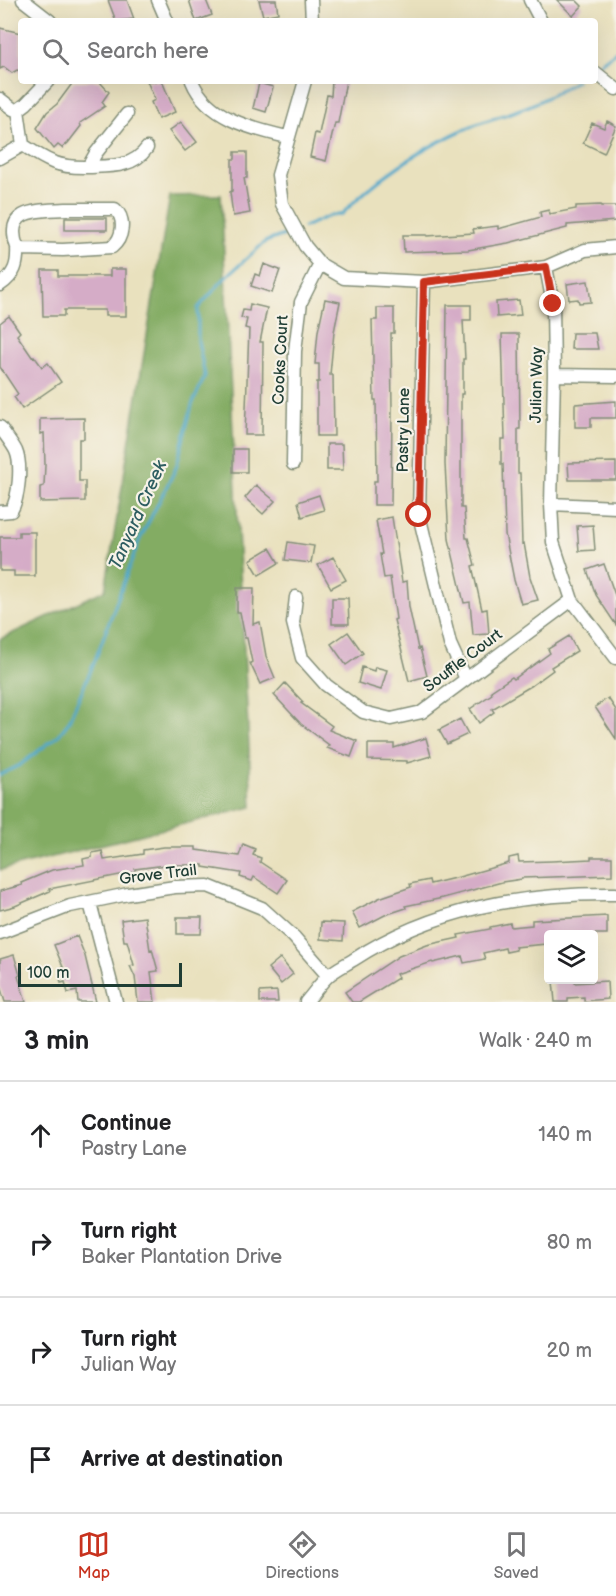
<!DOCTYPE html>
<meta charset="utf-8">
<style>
:root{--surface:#fff;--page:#f2f2f2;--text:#202124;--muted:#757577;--line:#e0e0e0;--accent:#c8321e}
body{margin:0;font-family:"Balsamiq Sans",sans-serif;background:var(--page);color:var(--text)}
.controls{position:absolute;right:18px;bottom:18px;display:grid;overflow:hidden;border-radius:6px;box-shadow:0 6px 24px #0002}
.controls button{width:54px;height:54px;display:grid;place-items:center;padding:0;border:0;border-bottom:2px solid var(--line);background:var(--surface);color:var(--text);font:30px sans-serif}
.scale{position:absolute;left:18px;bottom:15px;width:164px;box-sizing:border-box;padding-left:6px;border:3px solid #1f3d34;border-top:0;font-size:16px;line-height:21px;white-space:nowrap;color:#1f3d34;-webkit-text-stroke:4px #f7f3e8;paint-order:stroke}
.stop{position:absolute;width:18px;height:18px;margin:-14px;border:4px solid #c8321e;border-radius:50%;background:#fff}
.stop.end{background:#c8321e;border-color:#fff;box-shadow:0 2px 6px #0008}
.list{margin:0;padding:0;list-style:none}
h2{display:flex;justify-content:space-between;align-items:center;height:78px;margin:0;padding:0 24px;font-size:26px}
h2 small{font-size:20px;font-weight:400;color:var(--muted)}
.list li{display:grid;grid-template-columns:39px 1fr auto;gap:18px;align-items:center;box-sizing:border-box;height:108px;padding:0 24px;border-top:2px solid var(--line)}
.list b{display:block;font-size:22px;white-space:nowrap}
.list p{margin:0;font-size:20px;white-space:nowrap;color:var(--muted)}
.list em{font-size:20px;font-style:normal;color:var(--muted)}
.icon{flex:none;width:33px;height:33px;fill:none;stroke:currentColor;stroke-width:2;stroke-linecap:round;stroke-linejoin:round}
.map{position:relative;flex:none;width:616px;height:1002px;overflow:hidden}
.search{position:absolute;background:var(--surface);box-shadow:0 6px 24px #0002;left:18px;right:18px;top:18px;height:66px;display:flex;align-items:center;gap:15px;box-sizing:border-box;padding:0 21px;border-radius:6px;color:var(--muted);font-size:22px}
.sheet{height:510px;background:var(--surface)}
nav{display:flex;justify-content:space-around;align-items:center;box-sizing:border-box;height:84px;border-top:2px solid var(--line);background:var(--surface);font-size:16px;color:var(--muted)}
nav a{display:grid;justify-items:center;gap:3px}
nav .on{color:var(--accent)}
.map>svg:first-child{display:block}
</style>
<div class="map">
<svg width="616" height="1002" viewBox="0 0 616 1002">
<rect width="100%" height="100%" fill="#f7f3e8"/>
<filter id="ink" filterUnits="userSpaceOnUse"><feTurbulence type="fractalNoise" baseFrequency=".0167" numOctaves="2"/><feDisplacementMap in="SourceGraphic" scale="12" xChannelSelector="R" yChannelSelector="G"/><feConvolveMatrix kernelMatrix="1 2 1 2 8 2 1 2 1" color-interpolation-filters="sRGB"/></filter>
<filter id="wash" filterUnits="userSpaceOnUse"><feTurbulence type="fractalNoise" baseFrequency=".008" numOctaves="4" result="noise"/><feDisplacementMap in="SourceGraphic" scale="24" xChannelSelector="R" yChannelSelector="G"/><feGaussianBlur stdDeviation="1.35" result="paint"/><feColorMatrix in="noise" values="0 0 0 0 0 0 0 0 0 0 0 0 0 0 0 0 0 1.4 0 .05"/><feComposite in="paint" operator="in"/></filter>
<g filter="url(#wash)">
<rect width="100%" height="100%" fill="#e9e1be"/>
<path fill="#83ac63" stroke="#51744c" stroke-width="1.5" d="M221,195L252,807L0,870V639L105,590L170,196Z"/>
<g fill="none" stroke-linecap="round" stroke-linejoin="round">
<path stroke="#4da7cb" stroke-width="3" d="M599,64L616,51
M304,227L331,215H341C379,175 423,147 474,125C489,119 504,116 518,110C539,103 558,92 576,81
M0,775L20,765L58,736L68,723L94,663L139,541L176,468L192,405L205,376L198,341V308L225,278L265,242L287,234"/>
</g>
<g id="blocks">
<path fill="#d5acc7" d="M108,0H127L134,19L116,21Z
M189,0H206L212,15L196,21Z
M259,0H276L278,13L263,16Z
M557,0H576L582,6L573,16Z
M0,28L21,33V71L17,70L12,73L4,67L0,69Z
M74,81H99L109,92L102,102L105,106L80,123L81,126L68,143L62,148L58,145L54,149L37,128L47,112L57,104Z
M147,81H162L175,112L158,119L151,102L155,100Z
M332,81H346L338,123H335L326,161L310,157L315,133L319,134L327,95L331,96Z
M259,83L273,87L266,112L253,108Z
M607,121L616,126L604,153L583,143L592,123L604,128Z
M181,122L197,142L185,151L169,131Z
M235,152H247V178H244L250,213L233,216L230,192L232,191V159H235Z
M601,205V206H616V221L567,225V228L508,243L468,250L404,252L403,235H427V236L474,233L473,229L498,226V229L541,217L540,212L549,210L550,214L576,209V206Z
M65,218H107V230H65Z
M264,264L280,270L272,293L251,286L255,274L260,276Z
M110,269H126V316H105V310H64V316H43L42,270H58V276H110Z
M588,281L591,302L579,303L578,299L569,300L567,284Z
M325,299L340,302L334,332L330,375H333L334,436H317V382H319V364H315L318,331Z
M519,300L521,315L497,317L496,302Z
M250,304L267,308L260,342H263L262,435H245L249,329L245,328L247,319L241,318L243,310L249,311Z
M447,305H471V320H463L465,359H463V394H461V508H464L466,538H468L475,565L472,566L482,610L487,609L489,634L473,635L470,602L464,603L449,539L445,464Z
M377,308H394V333H391L392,410L391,505H374V481H377L376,400H374L372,320H377Z
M9,316L20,332L17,335L32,357L34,356L42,367L48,363L61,382L22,409L14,397L18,394L0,367V323Z
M572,333H595L598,349H571Z
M502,334H519L520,429H518V473H520L522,544L524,543L530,577L538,600L521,604L514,580L505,534L503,464H501V439H505Z
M616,401V418H591V427H575V404Z
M84,418V439H79V481H85V501L40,502V487L44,486L45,465L44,433L40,434V419Z
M327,444H342L343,470H327Z
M233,449H247V472H233Z
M616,462V480H569L568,463Z
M256,485L275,501L263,514L245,498Z
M319,495L324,510L302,517L298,502Z
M392,517L402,582L407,581L409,607L418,649L420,648L427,676L409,681L394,620L396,619L390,577L384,578L380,554H382L376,520Z
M593,525L595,550L579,551L577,526Z
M19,532H35V576H14V571H0V537H19Z
M288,542L314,546L311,563L285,560Z
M270,548L279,563L259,575L250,560Z
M333,557L346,580L331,588L318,565Z
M604,564L616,598V625L596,595L587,570Z
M237,588H254L253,624L260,622L266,656L275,678L260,684L250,663L252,662L247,638H245L240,612H237Z
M332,598H348L349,624H332Z
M348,632L363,653L346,665L331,644Z
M569,636L577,651L551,667L553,670L531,686L492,709L494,712L479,723L470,709L492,694L491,691L512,677L514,679L550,653L548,649Z
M362,667L374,671L375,667L387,670L381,690L358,683Z
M285,683L303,702L301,703L332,726L329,730L357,741L351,757L327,748L329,745L301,724L274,695Z
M608,698L616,710V739L595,707Z
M460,719L468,734L447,744L439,730Z
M426,738L431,756L407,763V761L368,760V744H394V748Z
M243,844L255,849L253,855L261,858L260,862L287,880L278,893L254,877L252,881L240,877L241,873L203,867V865H166L135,869V872L49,889L50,891L15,906L0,910V891L22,885L21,883L52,870L84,865L83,859L92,857V853L102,851L104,860L143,854V850L164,847H196V850L239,856Z
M518,856L519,862L552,861L591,859V857H612V875L522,878V879L502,882L443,898L405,906L406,908L385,915L360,928L352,912L379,898L411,887L410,884L429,880L430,884L459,877L509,863V858Z
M607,916V934H545L546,944L515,947L516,950L506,952L505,948L483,953L485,959L464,963L462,956L433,963L432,962L396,974L398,978L359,1002H352L345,992L399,956L427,945L459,938L458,935L490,929V927L510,923L511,927L532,925V920Z
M145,917L150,950L152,949L158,971L151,972L155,1002H138L135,977L130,966L134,965L127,941H124L121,920Z
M177,917H202L201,934H177Z
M321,922L344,923L343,941L320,939Z
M77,936L85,956L96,1002H78L77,991L68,993L65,982L61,983L59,973L65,972L54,945Z
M14,955L20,975L18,976L26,1002H5L0,986V959Z
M280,958L293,974L281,984L268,968Z
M575,980V983L607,981L608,999L584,1001V997L568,998V1002H555L553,981Z
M277,991L278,1002H260V992Z"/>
</g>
</g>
<g filter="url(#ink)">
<use href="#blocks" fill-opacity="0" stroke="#848f79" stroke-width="1.5"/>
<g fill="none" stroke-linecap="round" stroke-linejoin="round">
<g stroke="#848f79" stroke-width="15">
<path id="minor" d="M23,0L50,21
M158,0L167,21
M311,0L312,21
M530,0L541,21
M595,72L616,89
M192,81C207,118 252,129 287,137
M305,81L278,175L282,204L305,246L320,264L344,278L424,282L546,267L585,250L616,247
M0,99L13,109L18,110
M18,110L26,104L48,81
M23,145C47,161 58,168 88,167L96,153L127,114
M0,158L23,145L18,110
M88,167C110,166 133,168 147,148
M66,209H115C126,219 123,238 112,247L63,250L22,249L17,247C3,207 40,211 66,209Z
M546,267L553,304L554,375L551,504L553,542L572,600L616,658
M424,282L419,515L450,644L466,679
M0,285C15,275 18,264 17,247
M554,375L616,376
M0,427C5,435 12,443 16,451C22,465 19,498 11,511L0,512
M293,464L295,351L301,302L320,264
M551,504L616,507
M296,597L293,623L302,658L326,685L363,712L391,719L422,712L572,600
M90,903L116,1002
M0,933L70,906L128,894L175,887L208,886L262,908L294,937L328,976
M306,1002C313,994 319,985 327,977C334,970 345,965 353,960C432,908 524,893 616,894"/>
</g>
<use href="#minor" stroke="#fff" stroke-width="12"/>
</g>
</g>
<g fill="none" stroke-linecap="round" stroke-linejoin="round" filter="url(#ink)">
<path stroke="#c8321e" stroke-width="8" d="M419,515L424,282L546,267L553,304"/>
</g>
<g text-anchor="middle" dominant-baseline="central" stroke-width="4.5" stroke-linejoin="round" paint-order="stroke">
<g font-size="16" fill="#1f3d34" stroke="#f7f3e8">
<text transform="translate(281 360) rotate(-87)">Cooks Court</text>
<text transform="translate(537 385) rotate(-89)">Julian Way</text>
<text transform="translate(404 430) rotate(-89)">Pastry Lane</text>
<text transform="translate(463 661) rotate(-37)">Souffle Court</text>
<text transform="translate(158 875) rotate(-7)">Grove Trail</text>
</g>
<g font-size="18" font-style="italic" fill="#2d5d61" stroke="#f7f3e8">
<text transform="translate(138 515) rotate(-66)">Tanyard Creek</text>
</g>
</g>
</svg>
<div class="controls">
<button><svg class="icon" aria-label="layers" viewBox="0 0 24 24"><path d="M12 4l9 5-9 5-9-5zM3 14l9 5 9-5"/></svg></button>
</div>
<div class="scale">100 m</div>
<div class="stop" style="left:419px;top:515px"></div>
<div class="stop end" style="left:553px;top:304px"></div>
<div class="search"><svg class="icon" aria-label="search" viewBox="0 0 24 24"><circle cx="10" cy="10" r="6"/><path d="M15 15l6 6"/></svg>Search here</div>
</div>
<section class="sheet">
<h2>3 min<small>Walk · 240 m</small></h2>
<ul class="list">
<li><svg class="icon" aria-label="ahead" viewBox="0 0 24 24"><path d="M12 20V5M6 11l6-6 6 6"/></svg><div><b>Continue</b><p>Pastry Lane</p></div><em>140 m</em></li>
<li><svg class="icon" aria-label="right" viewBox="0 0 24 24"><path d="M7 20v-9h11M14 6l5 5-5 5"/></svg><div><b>Turn right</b><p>Baker Plantation Drive</p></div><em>80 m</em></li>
<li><svg class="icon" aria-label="right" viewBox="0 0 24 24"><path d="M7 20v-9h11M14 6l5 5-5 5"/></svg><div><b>Turn right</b><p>Julian Way</p></div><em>20 m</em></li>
<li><svg class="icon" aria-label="arrive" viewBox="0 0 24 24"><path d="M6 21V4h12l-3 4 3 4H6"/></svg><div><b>Arrive at destination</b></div></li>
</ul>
</section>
<nav>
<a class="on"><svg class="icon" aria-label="map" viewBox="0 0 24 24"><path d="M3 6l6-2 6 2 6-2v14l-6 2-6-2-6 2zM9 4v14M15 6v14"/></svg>Map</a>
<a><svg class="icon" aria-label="directions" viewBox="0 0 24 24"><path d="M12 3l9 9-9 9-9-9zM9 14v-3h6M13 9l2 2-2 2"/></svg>Directions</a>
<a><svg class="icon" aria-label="saved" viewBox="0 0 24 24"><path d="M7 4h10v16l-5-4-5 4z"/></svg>Saved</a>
</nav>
